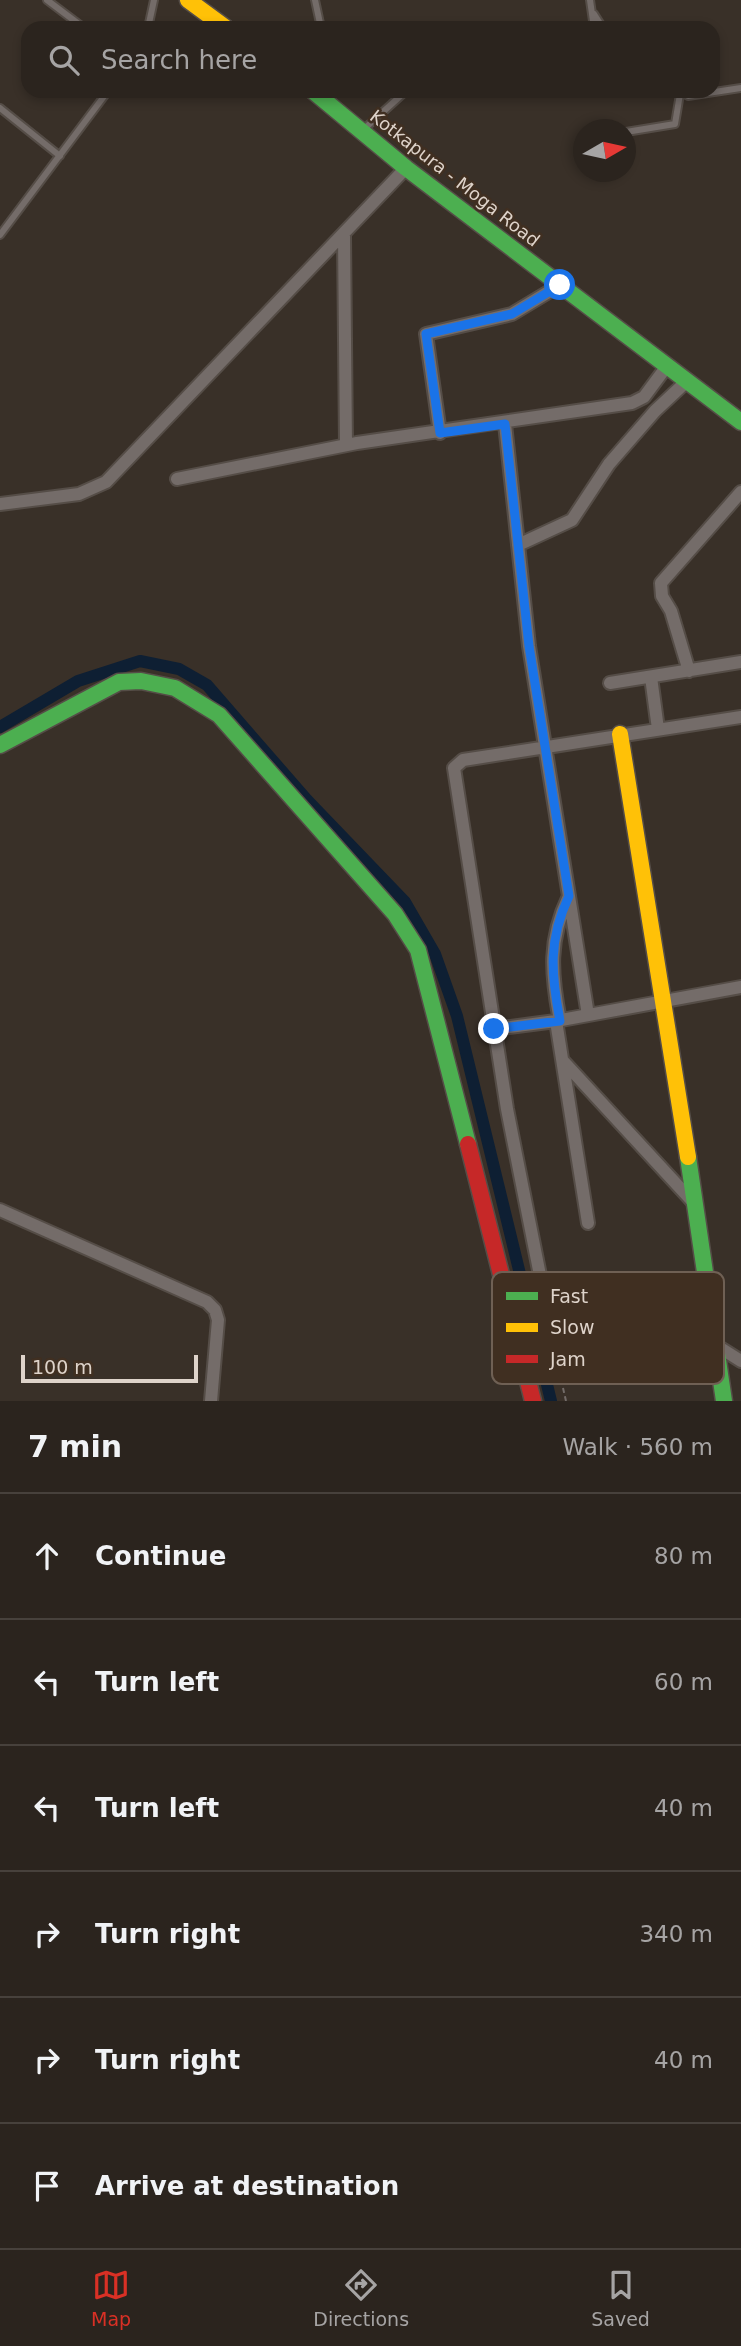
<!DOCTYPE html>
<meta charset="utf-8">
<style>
:root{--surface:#2b241e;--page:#37302b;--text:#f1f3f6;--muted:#a6a4a4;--line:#47413c;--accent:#d93025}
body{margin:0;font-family:"DejaVu Sans",sans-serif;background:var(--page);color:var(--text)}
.compass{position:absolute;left:573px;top:119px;width:63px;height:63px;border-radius:50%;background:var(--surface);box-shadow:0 4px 10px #0003;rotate:81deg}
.scale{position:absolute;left:21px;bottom:18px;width:177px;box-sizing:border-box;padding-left:7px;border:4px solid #ded3ca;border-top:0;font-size:19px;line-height:24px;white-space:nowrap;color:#ded3ca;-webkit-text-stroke:5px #402f21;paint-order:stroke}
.stop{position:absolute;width:21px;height:21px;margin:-16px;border:5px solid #1a73e8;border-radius:50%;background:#fff}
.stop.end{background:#1a73e8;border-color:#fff;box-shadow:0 2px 7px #0008}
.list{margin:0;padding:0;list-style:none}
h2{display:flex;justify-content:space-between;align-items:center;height:91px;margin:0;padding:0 28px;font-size:30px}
h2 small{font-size:23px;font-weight:400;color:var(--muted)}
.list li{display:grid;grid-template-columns:46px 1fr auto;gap:21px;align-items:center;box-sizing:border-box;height:126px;padding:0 28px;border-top:2px solid var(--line)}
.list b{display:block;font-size:26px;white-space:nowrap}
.list em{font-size:23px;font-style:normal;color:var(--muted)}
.icon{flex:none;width:38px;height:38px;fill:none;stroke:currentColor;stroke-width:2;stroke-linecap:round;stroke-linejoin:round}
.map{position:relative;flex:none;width:741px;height:1401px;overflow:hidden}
.search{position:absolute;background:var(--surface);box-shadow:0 4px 10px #0003;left:21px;right:21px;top:21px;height:77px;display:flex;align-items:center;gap:18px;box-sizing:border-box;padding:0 24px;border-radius:21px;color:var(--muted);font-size:26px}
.sheet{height:847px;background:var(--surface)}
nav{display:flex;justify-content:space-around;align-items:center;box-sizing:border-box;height:98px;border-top:2px solid var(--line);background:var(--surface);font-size:19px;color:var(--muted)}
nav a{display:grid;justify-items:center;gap:4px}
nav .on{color:var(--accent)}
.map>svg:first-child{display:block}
</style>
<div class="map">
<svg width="741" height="1401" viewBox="0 0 741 1401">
<rect width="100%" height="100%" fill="#393028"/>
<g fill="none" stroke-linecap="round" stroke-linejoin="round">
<path stroke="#0e1f33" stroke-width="12" d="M0,727L78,681L140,661L179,669L207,685L307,800L405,902L435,954L457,1016L551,1401"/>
<g stroke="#554d47" stroke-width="10">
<path id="lane" d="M47,0L84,28
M315,0L321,28
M590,0L594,28
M594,14L603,28
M148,28L154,0
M679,91L688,96L741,88
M0,108L60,156
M363,130L406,91
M626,132L675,124L680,94
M0,235L108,91"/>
</g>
<g stroke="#554d47" stroke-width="16">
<path id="street" d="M344,236L346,445
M505,424L529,646L588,1015
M440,433L426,334L512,314L560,285
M177,479L357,443L632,403L644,397L667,366
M0,504L79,494L106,482L406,168
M518,545L572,520L609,464L655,411L687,381
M689,671L671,611L662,596L661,583L741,492
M651,677L658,729
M610,683L741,662
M556,1021L588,1223
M560,1021C551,974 548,940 569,896
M494,1029L556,1021L741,987
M563,1061L693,1202
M0,1210L207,1302L215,1310L218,1320L211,1401
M714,1344L741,1361
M560,1376L507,1109L454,768L463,760L741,717"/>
</g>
<g stroke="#554d47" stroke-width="19">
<path id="fast" d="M313,91L406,168L741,422
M0,745L119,682L141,681L175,688L219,715L395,914L418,950L468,1144
M688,1157L724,1401"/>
</g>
<g stroke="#554d47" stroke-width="19">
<path id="slow" d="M188,0L226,28
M620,734L688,1157"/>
</g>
<g stroke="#554d47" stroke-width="19">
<path id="jam" d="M468,1144L533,1401"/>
</g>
<path stroke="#736c69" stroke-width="2" stroke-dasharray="5 3.5" stroke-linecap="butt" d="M563,1388L566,1401"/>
<use href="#lane" stroke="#746c69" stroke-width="6"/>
<use href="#street" stroke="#746c69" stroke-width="12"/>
<use href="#fast" stroke="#4caf50" stroke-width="16"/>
<use href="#slow" stroke="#ffc107" stroke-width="16"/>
<use href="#jam" stroke="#c62828" stroke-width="16"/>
</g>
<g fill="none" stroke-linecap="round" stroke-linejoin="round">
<path stroke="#1a73e8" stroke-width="9" d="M494,1029L560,1021C551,974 548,940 569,896L529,646L505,424L440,433L426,334L512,314L560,285"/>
</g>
<g text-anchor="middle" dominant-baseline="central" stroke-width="5" stroke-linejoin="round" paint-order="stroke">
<g font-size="18" fill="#ded3ca" stroke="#402f21">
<text transform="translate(455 178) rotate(38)">Kotkapura - Moga Road</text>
</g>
</g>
<rect x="492" y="1272" width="232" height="112" rx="10" fill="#402f21" stroke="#6f6054" stroke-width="2"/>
<rect x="506" y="1292" width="32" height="8" fill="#4caf50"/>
<rect x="506" y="1323" width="32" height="9" fill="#ffc107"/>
<rect x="506" y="1355" width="32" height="8" fill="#c62828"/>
<g font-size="19" fill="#ded3ca">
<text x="550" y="1303">Fast</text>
<text x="550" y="1334">Slow</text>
<text x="550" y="1366">Jam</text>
</g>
</svg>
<svg class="compass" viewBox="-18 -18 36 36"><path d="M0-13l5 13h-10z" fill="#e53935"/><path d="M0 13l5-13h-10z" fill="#a6a4a4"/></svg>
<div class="scale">100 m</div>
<div class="stop" style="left:560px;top:285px"></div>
<div class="stop end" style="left:494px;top:1029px"></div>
<div class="search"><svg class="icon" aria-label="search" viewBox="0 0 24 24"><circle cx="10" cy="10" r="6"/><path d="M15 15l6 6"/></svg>Search here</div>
</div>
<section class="sheet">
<h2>7 min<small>Walk · 560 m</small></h2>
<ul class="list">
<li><svg class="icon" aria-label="ahead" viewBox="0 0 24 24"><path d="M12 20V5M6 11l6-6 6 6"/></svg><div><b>Continue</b></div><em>80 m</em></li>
<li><svg class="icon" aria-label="left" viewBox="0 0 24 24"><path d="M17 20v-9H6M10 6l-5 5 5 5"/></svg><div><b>Turn left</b></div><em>60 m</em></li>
<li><svg class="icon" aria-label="left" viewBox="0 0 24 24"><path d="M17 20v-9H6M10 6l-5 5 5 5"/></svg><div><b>Turn left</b></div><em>40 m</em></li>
<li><svg class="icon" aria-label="right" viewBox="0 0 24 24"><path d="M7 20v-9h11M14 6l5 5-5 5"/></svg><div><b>Turn right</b></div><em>340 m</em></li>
<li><svg class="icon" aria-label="right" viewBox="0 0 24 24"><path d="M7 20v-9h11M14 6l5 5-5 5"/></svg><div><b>Turn right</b></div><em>40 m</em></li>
<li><svg class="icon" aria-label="arrive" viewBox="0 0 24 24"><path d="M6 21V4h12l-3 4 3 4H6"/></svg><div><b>Arrive at destination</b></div></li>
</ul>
</section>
<nav>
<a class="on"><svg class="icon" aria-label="map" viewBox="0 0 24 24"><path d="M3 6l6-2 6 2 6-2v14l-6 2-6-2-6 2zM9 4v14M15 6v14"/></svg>Map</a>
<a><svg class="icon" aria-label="directions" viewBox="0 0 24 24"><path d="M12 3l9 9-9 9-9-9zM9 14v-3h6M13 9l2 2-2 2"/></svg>Directions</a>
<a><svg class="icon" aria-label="saved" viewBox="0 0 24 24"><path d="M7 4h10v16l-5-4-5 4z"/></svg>Saved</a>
</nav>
